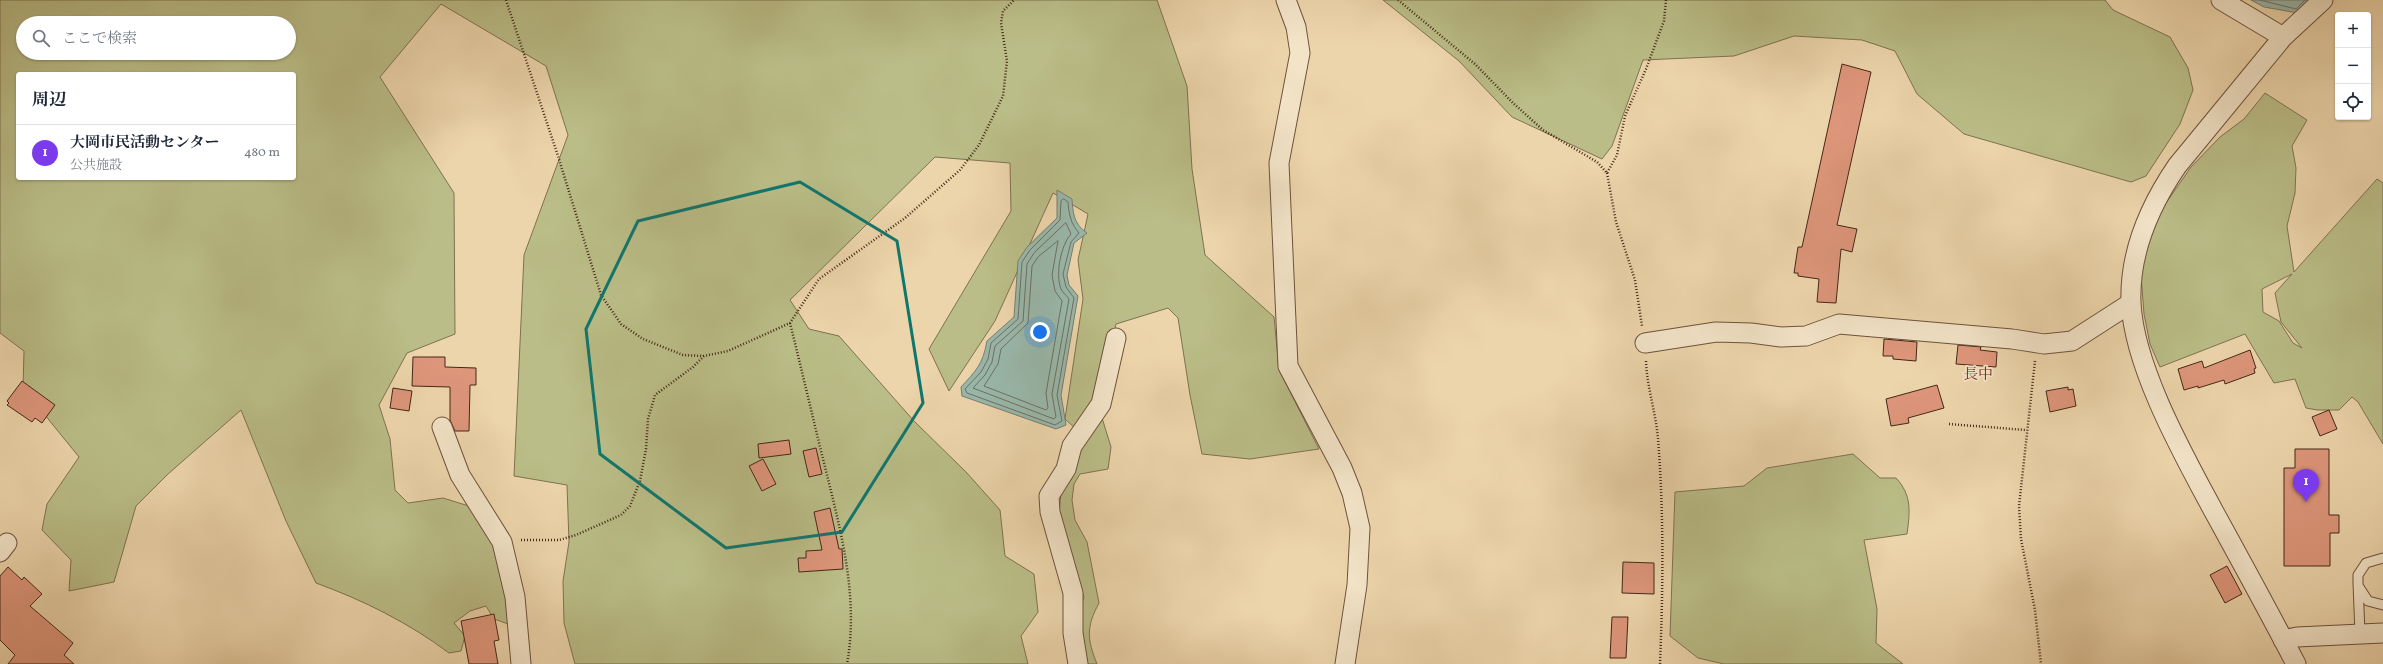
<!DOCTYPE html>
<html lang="ja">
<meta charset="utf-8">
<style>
:root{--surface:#fff;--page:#f2f2f3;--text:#1f2937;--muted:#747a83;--line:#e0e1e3;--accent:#7c3aed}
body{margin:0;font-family:Vollkorn,"Noto Serif JP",serif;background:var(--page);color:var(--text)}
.controls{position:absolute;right:12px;top:12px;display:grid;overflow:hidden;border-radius:4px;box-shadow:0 1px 3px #0004}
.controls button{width:36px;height:36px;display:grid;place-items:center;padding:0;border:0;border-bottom:1px solid var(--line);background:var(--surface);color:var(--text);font:20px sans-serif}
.you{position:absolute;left:1040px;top:332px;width:14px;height:14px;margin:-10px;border:3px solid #fff;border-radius:50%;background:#1a73e8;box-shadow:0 0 0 6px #1a73e833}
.badge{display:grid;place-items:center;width:26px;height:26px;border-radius:50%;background:var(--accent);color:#fff;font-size:13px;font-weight:700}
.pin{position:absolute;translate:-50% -33px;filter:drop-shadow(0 1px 2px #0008)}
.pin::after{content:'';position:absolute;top:21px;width:14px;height:12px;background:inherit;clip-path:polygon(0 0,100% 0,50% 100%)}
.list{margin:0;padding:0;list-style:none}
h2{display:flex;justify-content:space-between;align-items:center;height:52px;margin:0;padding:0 16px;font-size:17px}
h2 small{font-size:13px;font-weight:400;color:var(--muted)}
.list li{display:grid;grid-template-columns:26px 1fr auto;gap:12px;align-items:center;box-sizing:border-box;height:56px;padding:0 16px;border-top:1px solid var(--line)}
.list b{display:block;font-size:15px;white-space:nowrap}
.list p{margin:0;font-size:13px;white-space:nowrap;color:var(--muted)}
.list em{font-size:13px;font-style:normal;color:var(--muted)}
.icon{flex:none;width:22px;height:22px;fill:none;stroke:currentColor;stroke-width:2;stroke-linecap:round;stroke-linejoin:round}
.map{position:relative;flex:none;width:2383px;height:664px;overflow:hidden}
.search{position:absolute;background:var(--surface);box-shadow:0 1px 3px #0004;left:16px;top:16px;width:280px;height:44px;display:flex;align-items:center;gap:10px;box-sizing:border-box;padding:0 14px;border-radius:22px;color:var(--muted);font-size:15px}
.panel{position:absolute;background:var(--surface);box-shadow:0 1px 3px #0004;left:16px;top:72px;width:280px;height:108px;border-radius:4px}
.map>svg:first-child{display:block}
</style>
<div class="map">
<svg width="2383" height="664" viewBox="0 0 2383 664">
<rect width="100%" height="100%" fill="#edd5ab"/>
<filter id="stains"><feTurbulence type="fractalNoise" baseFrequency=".005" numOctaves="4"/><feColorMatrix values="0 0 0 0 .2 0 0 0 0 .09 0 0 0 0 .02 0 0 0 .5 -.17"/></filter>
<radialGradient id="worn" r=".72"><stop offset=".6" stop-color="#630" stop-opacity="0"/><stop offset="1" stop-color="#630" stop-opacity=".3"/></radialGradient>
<path fill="#babd87" stroke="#7f7250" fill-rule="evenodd" d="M0,0H1157L1187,86L1192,169L1205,255L1274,317L1279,370L1319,449L1250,459L1202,454L1190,395L1178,318L1168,308L1116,324L1098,405L1111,447L1108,469L1080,474L1074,484L1072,500L1075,520L1087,542L1099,603C1086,627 1087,639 1097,664H1085L1077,619L1084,597L1068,553L1059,516L1061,492L1077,430L1065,419L1083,299L1078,260L1088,214L1053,193L995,321L949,391L929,349L1011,211L1010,163L935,157L790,300L809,329L839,336L914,421L966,472L1000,510L1005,556L1034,574L1038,612L1021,636L1028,664H575L564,623L563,581L569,542L567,485L514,476L524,255L568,135L546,66L441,4L380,77L454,193L455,334L407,353L379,405L390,439L395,490L408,503L443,498L472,507L496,544L514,626L494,619L486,606L470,611L454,623L465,636L461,651L449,653C409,623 363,600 316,583L286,521L241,410L168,474L136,506L114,582L69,591L71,560L42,530L47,504L79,457L23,388L24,351L0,333ZM23,23H289V53H23ZM18,74H294V178H18Z
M1383,0H2105L2113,10L2170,37L2188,68L2193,90L2180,124L2146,176L2131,182L1964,134L1917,94L1895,51L1862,40L1794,36L1734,56L1643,60L1612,146L1602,159L1512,117L1459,61Z
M2265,93L2307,120L2292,146L2296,168L2295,193L2287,226L2294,272L2377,179L2383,183V444L2358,402L2352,397L2339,410H2317L2306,408L2295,379L2274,383L2245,334L2160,367L2150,344L2144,314L2140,262L2159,213L2191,167L2220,137L2244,119ZM2292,274L2275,293L2281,322L2302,348L2293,343L2279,321L2263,312L2262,289Z
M1853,454L1880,478H1896C1912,495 1910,512 1907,534L1864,540L1877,609L1876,643L1903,664H1724L1698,658L1670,636L1675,492L1744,486L1767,468Z"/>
<path fill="#99b8ab" stroke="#777e70" d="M2251,0H2311L2298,13L2264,7Z
M1057,190L1072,199C1073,214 1074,224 1087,233L1074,243L1067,275L1069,285L1078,296L1061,395L1066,425L1056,429L962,396L961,387C976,371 983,364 987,341L1014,317L1018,261L1027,247L1057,218Z"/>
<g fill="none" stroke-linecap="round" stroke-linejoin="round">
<path stroke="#6e7062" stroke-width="1" d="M2260,0L2296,9L2305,0
M1064,199L1068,202C1069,215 1071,224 1079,233L1071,242L1063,274L1066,287L1074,298L1057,395L1062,421L1055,425L967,393L965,389L981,372L988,359L991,343L1018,319L1022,262L1030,250L1060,220L1061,201Z
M1066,223L1071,234C1061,245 1055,274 1061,289C1063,293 1067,296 1069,299L1052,394L1056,417L1054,419L973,388L985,375L992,362L995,346L1023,321L1027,264L1034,253Z
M1058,241L1052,275L1055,291L1062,301L1046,393L1048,408L1046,410L984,386L998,364L1001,349L1028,323L1032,266L1038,257Z"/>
</g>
<path fill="#de967b" stroke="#442718" d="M1842,64L1871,72L1837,225L1857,229L1852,252L1841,249L1836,303L1817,302L1819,279L1798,276V273H1794L1798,247H1802Z
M1884,339L1917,342L1916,361L1893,359V356H1883Z
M1958,345L1981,347L1980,350L1997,352L1996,367L1956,364Z
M2250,350L2256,368L2254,369L2255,373L2225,384L2224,380L2198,388V386L2184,390L2178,369L2202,361L2204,368Z
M413,357H445V367L476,368V385H470L469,431H455L450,420V387L412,386Z
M22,381L55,405L42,423L35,418L32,422L7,405L9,403L7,401Z
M1937,385L1944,408L1908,418L1909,423L1891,426L1886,399Z
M2068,387V390L2073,389L2076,406L2050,412L2046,391Z
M393,388L412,391L409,411L390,408Z
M2329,410L2337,429L2320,436L2312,417Z
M789,440L791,454L759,458L758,444Z
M816,448L822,474L809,477L803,451Z
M2295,449H2329V515H2339V533H2330V566H2284V468H2295Z
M763,459L776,484L762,491L749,466Z
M830,508L839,549H842L843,569L799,572L798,558H806V551L822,550L814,512Z
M1623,562L1654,563V594L1622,593Z
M2227,566L2242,594L2225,603L2210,575Z
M8,567L22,580L24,577L42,594L30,606L73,643L64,655L74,664H8L15,655L0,640V576Z
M494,614L499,640L494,641L498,664H469L461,621Z
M1612,617H1628L1626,658H1610Z"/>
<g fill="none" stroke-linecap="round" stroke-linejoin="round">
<g stroke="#6e523d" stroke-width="11">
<path id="lane" d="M2359,587L2368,601L2383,605
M2360,634L2358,583V575L2366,563L2383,558"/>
</g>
<g stroke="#6e523d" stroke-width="21">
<path id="street" d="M1286,0L1296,27L1300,53L1279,163L1288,366L1342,468L1352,493L1360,528L1357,585L1345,664
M2221,0L2283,37
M1645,343L1716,332L1751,333L1781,337L1806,336L1839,324L2012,339L2044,344L2072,341L2131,303
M442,427L460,475L502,542L515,597L521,664
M0,552L7,543
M2283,640L2297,637L2383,633
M1078,664L1073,633V593L1050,512L1049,496L1066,469L1072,446L1101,404L1116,338
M2296,664C2269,612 2241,561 2213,510C2183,454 2134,367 2131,303C2129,252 2149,207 2177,166L2283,37L2323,0"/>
</g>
<path stroke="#442718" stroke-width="2.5" stroke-dasharray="1 2" stroke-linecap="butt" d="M506,0L558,156L601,295L621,324L643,339L683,355L704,356L728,351L790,323L819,279L905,218L960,170L979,145L1003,96L1007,61L1001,23L1003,11L1014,0
M1398,0L1475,64L1514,104L1543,130L1597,162L1607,173L1617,155L1625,116L1646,69L1664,21L1666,0
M1607,173L1616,222L1635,280L1642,326
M790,323C802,371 813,419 825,467C841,532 859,597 847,664
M1646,361C1647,388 1656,413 1658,439C1664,514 1663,589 1660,664
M2035,361L2019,506L2021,539L2035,610L2041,664
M1949,424L2026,430
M521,540H559L576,535L621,515L630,506L640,481L646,449L648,419L655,395L693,367L704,356"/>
<use href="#lane" stroke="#f3e4c8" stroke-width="9"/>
<use href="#street" stroke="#f3e4c8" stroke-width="19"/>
</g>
<path fill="none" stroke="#0f766e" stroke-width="3" stroke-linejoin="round" d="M800,182L897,241L923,403L842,532L726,548L600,454L586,329L638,221Z"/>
<g text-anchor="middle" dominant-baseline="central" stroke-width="3.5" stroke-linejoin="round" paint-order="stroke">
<g font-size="15" fill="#7a1f14" stroke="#f3e4c8">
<text x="1978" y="375">長中</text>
</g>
</g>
<rect width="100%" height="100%" filter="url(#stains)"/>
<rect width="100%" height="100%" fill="url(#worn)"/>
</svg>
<div class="controls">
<button>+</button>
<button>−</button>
<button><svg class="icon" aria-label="locate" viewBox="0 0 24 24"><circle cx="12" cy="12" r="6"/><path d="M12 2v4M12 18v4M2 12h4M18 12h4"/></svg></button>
</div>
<div class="you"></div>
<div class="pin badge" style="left:2306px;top:502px">1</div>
<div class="search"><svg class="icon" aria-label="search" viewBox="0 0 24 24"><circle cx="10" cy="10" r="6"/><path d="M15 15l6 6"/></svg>ここで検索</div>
<section class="panel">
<h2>周辺<small></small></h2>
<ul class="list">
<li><span class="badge">1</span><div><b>大岡市民活動センター</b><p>公共施設</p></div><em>480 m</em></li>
</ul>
</section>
</div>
